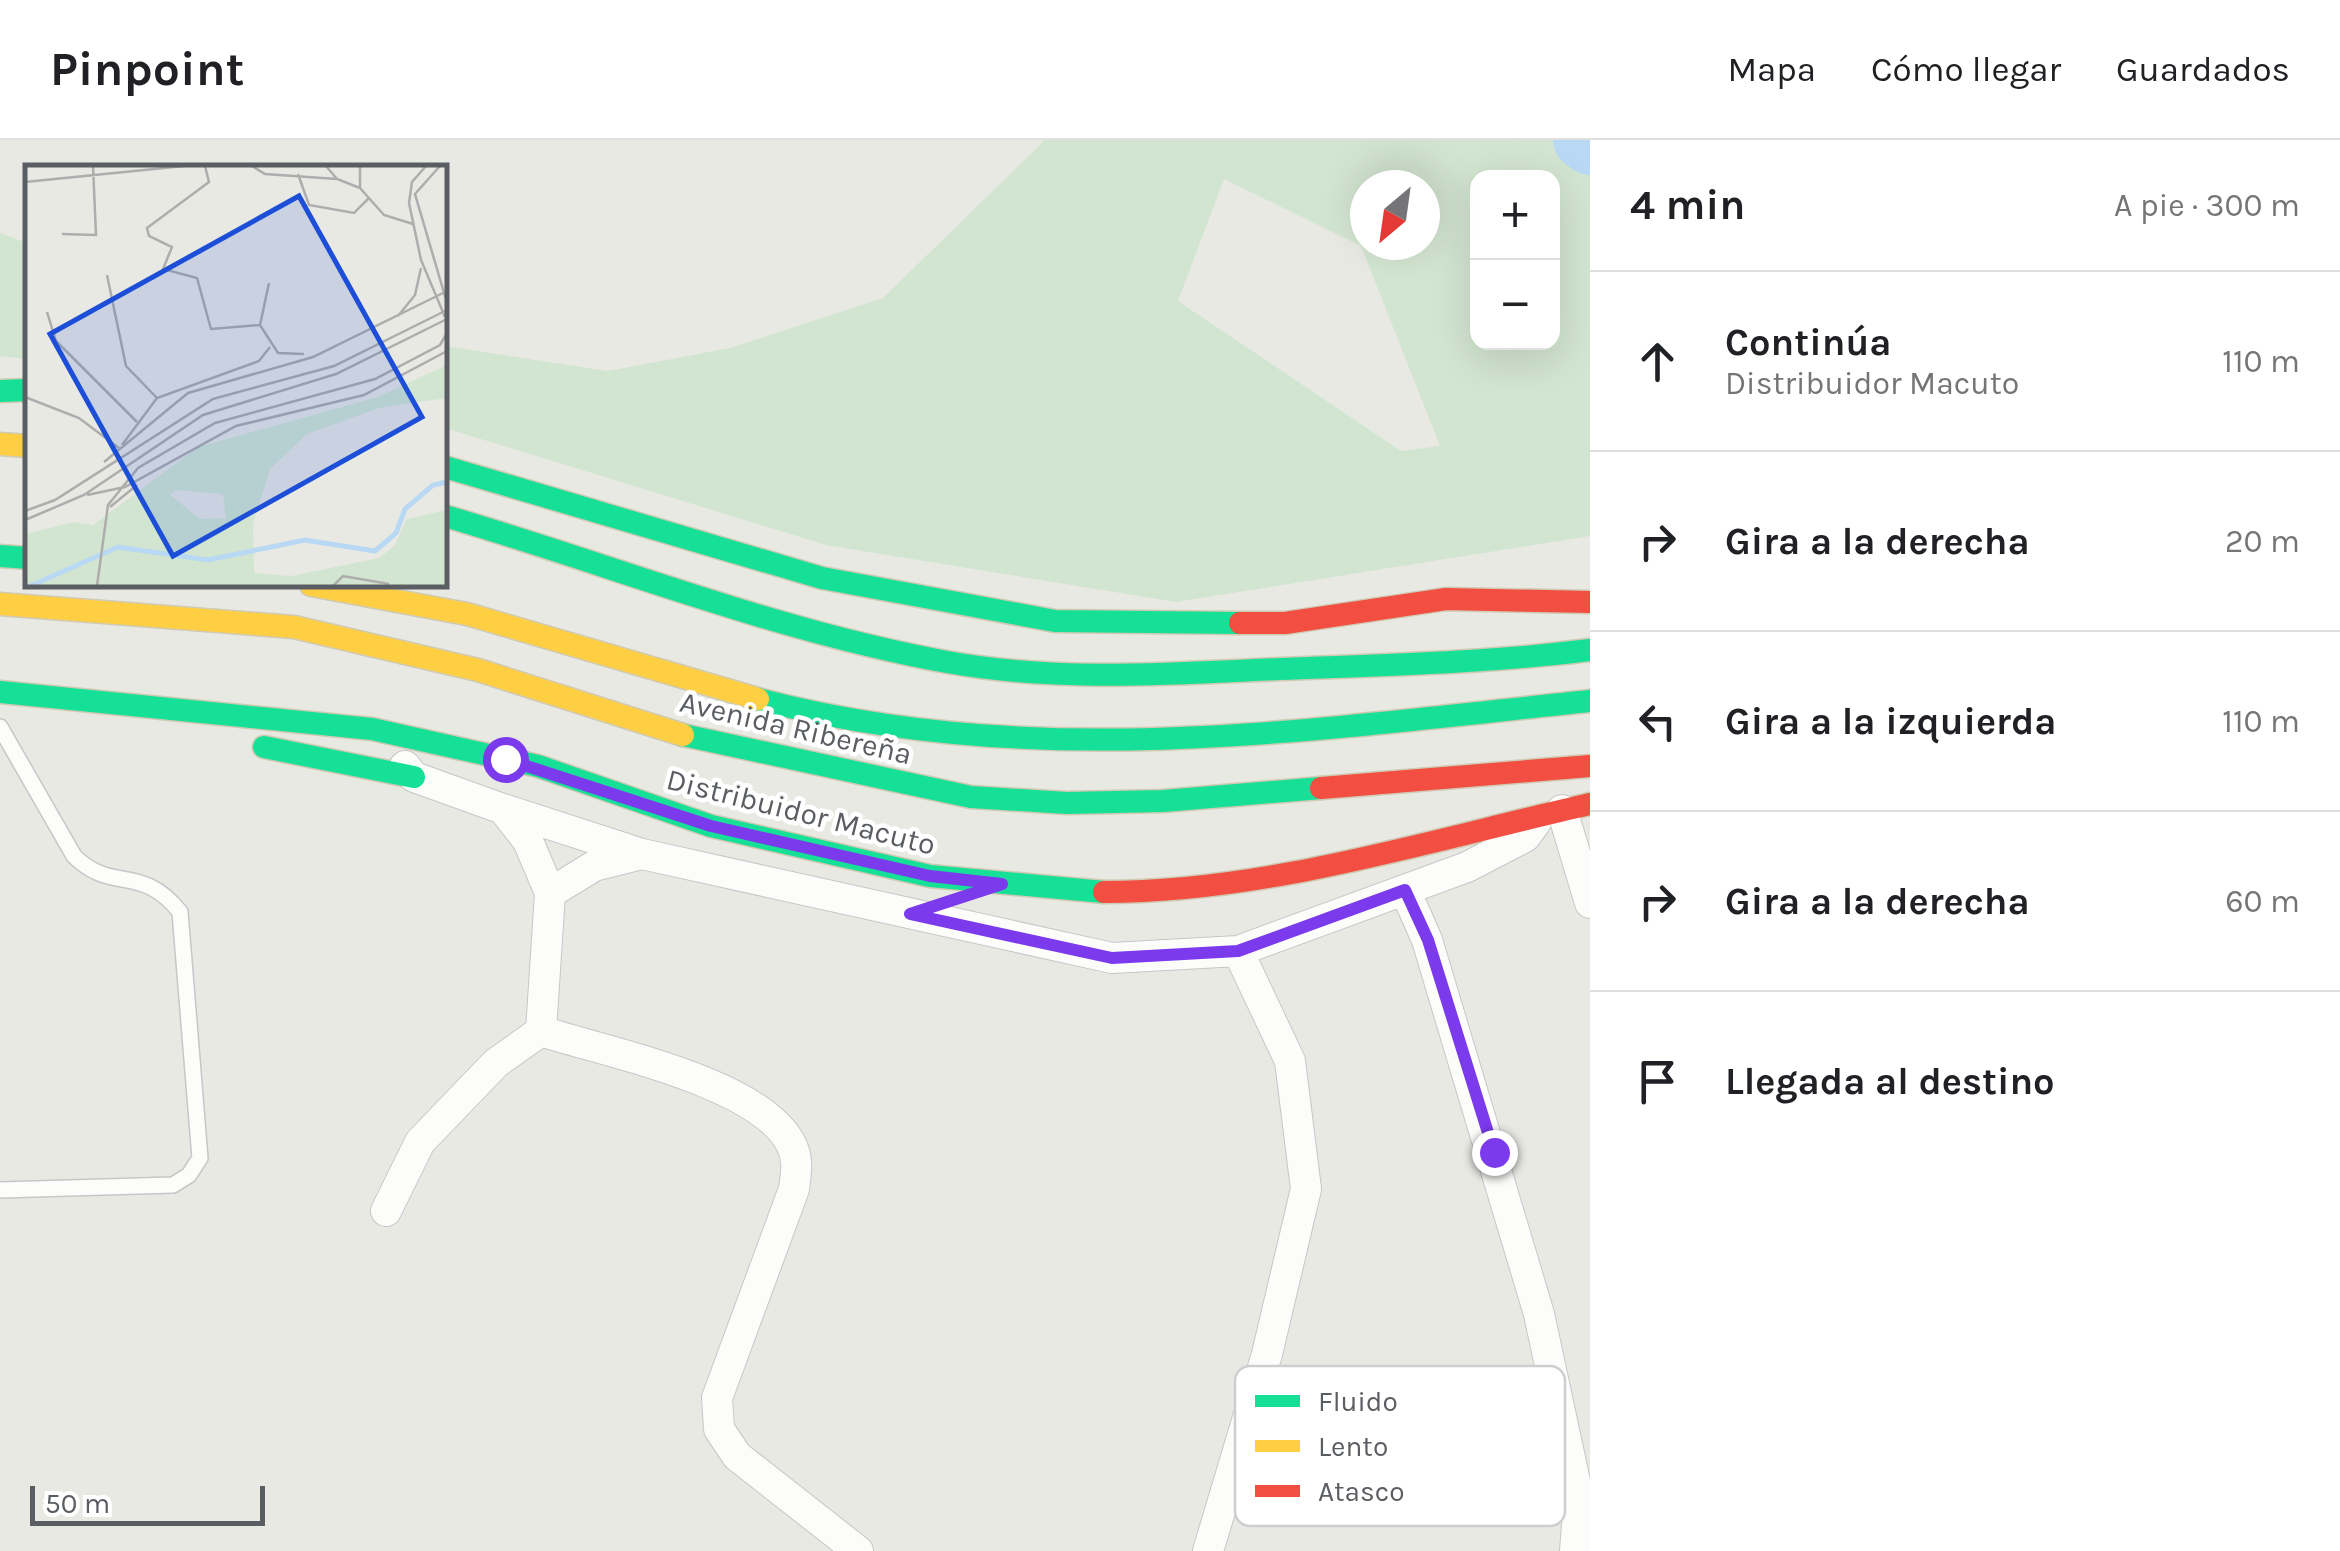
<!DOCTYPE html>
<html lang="es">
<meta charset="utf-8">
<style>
:root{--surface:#fff;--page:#f6f6f6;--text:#202124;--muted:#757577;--line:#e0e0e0}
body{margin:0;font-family:Karla,sans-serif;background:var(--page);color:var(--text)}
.controls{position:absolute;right:30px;top:30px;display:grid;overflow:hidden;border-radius:20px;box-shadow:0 10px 40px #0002}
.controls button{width:90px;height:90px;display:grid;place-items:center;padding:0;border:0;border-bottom:2px solid var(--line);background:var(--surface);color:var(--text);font:50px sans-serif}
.compass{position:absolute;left:1350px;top:30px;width:90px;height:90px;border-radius:50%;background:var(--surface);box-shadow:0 10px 40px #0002;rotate:209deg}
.scale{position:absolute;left:30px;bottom:25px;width:235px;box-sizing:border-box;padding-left:10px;border:5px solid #5a5d61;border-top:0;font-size:28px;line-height:35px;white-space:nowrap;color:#5a5d61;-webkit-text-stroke:8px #fff;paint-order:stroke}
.stop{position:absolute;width:30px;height:30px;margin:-22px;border:8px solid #7c3aed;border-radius:50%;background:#fff}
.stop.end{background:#7c3aed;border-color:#fff;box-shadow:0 2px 10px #0008}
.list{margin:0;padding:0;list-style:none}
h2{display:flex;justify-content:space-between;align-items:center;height:130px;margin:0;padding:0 40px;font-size:42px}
h2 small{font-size:32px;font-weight:400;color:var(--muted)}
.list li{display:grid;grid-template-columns:65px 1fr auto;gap:30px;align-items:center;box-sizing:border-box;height:180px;padding:0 40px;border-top:2px solid var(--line)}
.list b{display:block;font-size:38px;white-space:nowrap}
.list p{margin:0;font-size:32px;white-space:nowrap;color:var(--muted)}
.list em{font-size:32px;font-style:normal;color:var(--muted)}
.icon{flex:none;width:55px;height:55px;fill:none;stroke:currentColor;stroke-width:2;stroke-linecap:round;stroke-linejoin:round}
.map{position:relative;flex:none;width:1590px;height:1411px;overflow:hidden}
header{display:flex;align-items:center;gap:60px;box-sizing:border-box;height:140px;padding:0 50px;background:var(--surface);border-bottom:2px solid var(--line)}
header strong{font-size:48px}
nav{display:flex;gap:55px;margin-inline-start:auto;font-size:35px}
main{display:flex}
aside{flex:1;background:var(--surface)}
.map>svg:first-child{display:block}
</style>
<header>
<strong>Pinpoint</strong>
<nav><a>Mapa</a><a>Cómo llegar</a><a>Guardados</a></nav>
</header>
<main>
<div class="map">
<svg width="1590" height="1411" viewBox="0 0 1590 1411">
<rect width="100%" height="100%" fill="#e9e9e4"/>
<path fill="#d2e5d0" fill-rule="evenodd" d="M1045,0H1590V396L1176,462L826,405L445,288V206L608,231L730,208L883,158ZM1478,38H1552V202H1478ZM1224,39L1361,106L1440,306L1401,311L1178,161ZM1365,45H1425V105H1365Z
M0,93L27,103V219L0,216Z"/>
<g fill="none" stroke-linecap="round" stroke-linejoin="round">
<path stroke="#b9d8f3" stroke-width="58" d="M1582,0L1590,6"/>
<g stroke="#c6c7c6" stroke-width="18">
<path id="lane" d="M0,587L74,716C112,754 141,723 180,772L200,1018L189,1035L173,1045L0,1050"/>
</g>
<g stroke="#c6c7c6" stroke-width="32">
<path id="street" d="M405,626L414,637L503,669L528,701L550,753L541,891C605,912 760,942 791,1004C799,1019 796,1033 794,1049L717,1258L719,1289L737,1316L858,1411
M503,669L642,714
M1562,670L1590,763
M1405,750L1427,800L1539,1174L1579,1360L1575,1411
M550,753L594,726L642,714L1112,818L1238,811L1467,727L1525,697L1536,682
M386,1071L420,1002L496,923L541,891
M1208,1411L1267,1214L1306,1049L1290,921L1238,811"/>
</g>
<g stroke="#d0cab3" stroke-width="25">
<path id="fast" d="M0,251L28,250
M445,327L822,438L1055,481L1240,483
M445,376C612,425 776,491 947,522C1059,542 1168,534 1280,529C1383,525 1487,523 1590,510
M0,416L28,418
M0,552L372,589L538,626L711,686L930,736L1104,752
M758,559C1037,632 1308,590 1590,561
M683,595L971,657L1067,663L1163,661L1321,648
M264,607L414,637"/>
</g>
<g stroke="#d0cab3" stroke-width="25">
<path id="slow" d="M0,304L28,306
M311,445L467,474L758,559
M0,464L294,487L478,530L683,595"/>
</g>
<g stroke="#d0cab3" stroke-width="25">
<path id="jam" d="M1240,483H1285L1446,459L1590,462
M1321,648L1590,626
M1104,752C1267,752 1431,700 1590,664"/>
</g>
<use href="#lane" stroke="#fcfcfb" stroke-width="15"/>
<use href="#street" stroke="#fcfcfb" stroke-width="30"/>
<use href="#fast" stroke="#16e098" stroke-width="22"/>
<use href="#slow" stroke="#ffcf43" stroke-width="22"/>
<use href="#jam" stroke="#f24e42" stroke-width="22"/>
</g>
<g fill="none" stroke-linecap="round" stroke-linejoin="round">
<path stroke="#7c3aed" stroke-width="12" d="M505,619L711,686L930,736L1002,744L910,774L1112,818L1238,811L1405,750L1428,800L1494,1012"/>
</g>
<g text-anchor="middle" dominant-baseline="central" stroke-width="9" stroke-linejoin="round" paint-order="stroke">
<g font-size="30" fill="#5a5d61" stroke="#fff">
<text transform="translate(796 588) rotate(13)">Avenida Ribereña</text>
<text transform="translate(801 672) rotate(14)">Distribuidor Macuto</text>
</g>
</g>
<g transform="translate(25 25)">
<rect width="422" height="422" fill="#e9e9e4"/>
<path d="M422,200V233L354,243L282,269L245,304L228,359L229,408L266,411L354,393L369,381L382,354L422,345V421H0V369L48,357L68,360L173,282L353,232ZM151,325L198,329L201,353L175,354L145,330Z" fill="#d2e5d0" fill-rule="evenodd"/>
<path fill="none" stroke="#b9d8f3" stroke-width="5" d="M5,421L93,382L183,395L280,375L350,386L371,368L380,344L408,320L422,317"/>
<path fill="none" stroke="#acadac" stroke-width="2.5" d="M180,1L184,17L122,63L124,71L147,82L138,104L172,113L186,164L235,160L253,188L279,189M227,1L240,9L312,14M301,1L312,14L335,23M335,1V23L359,50L388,59M401,1L387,17L384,38L396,95L420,152M415,1L390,29L422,138M273,9L284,40L329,48L344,33M0,17L159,1M37,69L71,70L68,1M82,110L101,201L132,233M22,147L31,176L112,257M373,151L390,130L396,103M235,160L244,118M0,232L54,253L94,283M97,280L132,233L234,196L245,182M79,297L163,228L288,192L422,126M62,330L100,322L211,261L339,230L422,186M85,342L112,320M0,346L30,335L188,234L309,201L422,145M0,355L59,330L178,250L311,209L422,154M72,421L83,340L113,303L190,258L350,214L415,180L422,168M308,421L318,411L364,419"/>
<path fill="#1d4ed8" fill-opacity="0.15" stroke="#1d4ed8" stroke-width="5" d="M274,31L397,252L148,391L25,169Z"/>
<rect width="422" height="422" fill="none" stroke="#5a5d61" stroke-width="5"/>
</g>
<rect x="1235" y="1226" width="330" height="160" rx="15" fill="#fff" stroke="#ceced0" stroke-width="2.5"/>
<rect x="1255" y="1255" width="45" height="12" fill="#16e098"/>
<rect x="1255" y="1300" width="45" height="12" fill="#ffcf43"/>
<rect x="1255" y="1345" width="45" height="12" fill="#f24e42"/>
<g font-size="28" fill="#5a5d61">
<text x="1318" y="1271">Fluido</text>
<text x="1318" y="1316">Lento</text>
<text x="1318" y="1361">Atasco</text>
</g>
</svg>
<div class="controls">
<button>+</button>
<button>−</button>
</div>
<svg class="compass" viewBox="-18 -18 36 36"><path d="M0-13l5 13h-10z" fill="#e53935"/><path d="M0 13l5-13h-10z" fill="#757577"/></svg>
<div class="scale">50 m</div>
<div class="stop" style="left:505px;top:619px"></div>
<div class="stop end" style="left:1494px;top:1012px"></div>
</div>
<aside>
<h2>4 min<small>A pie · 300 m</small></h2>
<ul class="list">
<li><svg class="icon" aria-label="ahead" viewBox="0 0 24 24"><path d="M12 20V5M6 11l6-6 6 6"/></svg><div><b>Continúa</b><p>Distribuidor Macuto</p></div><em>110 m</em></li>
<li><svg class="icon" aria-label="right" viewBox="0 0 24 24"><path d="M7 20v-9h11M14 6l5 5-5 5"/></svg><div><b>Gira a la derecha</b></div><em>20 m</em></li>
<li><svg class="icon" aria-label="left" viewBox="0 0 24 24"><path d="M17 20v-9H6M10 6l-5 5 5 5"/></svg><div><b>Gira a la izquierda</b></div><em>110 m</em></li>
<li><svg class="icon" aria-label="right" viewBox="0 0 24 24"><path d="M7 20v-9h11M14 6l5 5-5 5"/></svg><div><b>Gira a la derecha</b></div><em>60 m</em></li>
<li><svg class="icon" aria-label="arrive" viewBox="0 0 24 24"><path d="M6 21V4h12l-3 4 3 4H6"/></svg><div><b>Llegada al destino</b></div></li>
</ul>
</aside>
</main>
